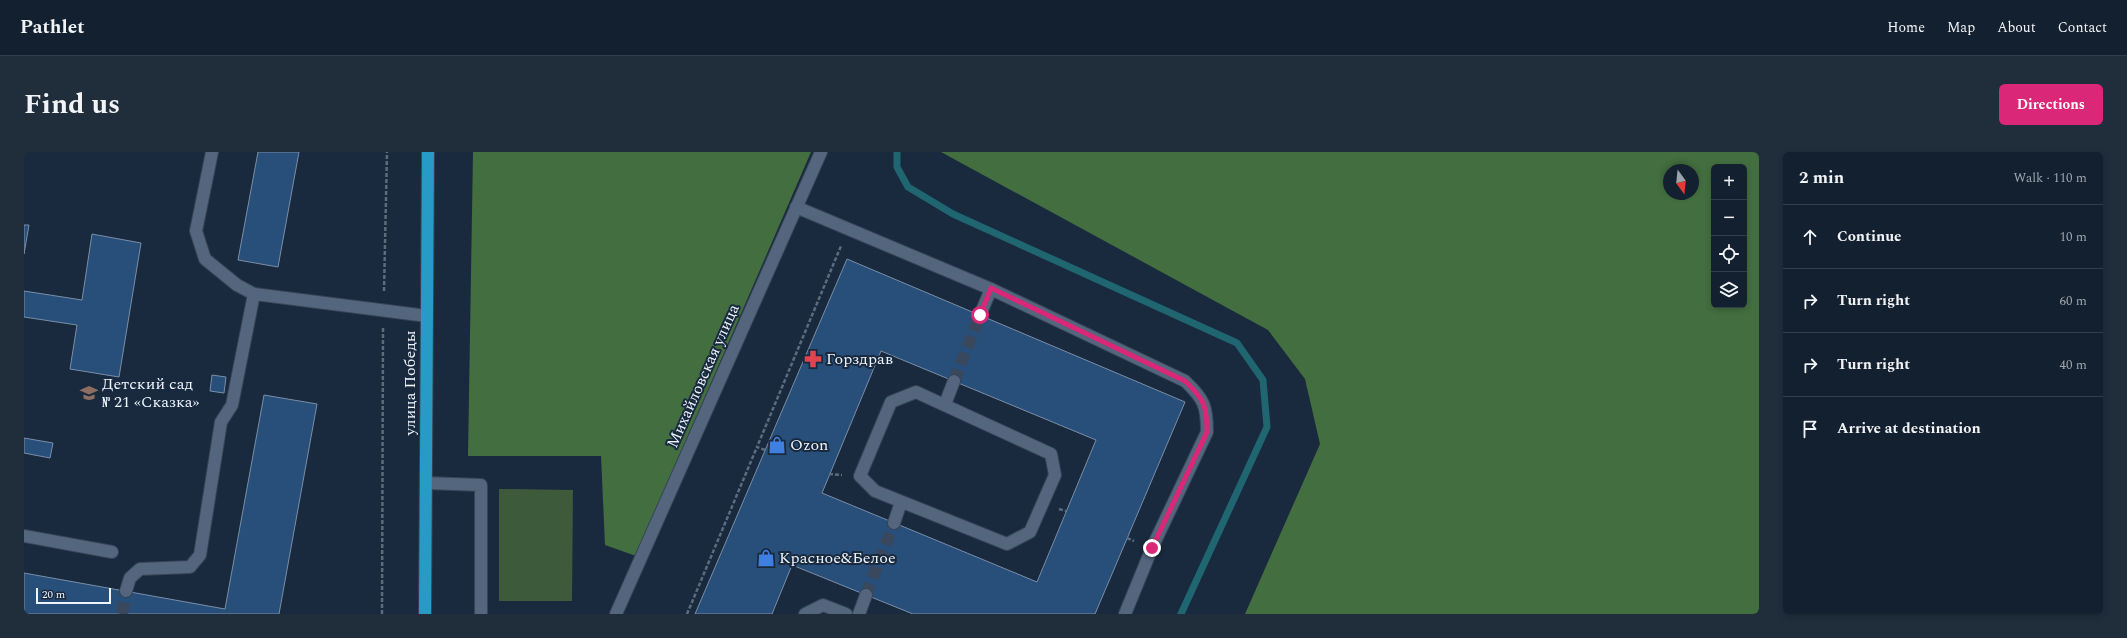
<!DOCTYPE html>
<meta charset="utf-8">
<style>
:root{--surface:#13202f;--page:#202d3b;--text:#f1f3f6;--muted:#9da3aa;--line:#323e4b;--accent:#db2777}
body{margin:0;font-family:Spectral,serif;background:var(--page);color:var(--text)}
.controls{position:absolute;right:12px;top:12px;display:grid;overflow:hidden;border-radius:6px;box-shadow:0 2px 6px #0003}
.controls button{width:36px;height:36px;display:grid;place-items:center;padding:0;border:0;border-bottom:1px solid var(--line);background:var(--surface);color:var(--text);font:20px sans-serif}
.compass{position:absolute;left:1639px;top:12px;width:36px;height:36px;border-radius:50%;background:var(--surface);box-shadow:0 2px 6px #0003;rotate:165deg}
.scale{position:absolute;left:12px;bottom:10px;width:75px;box-sizing:border-box;padding-left:4px;border:2px solid #edf4fd;border-top:0;font-size:11px;line-height:14px;white-space:nowrap;color:#edf4fd;-webkit-text-stroke:3px #192a3f;paint-order:stroke}
.stop{position:absolute;width:12px;height:12px;margin:-9px;border:3px solid #db2777;border-radius:50%;background:#fff}
.stop.end{background:#db2777;border-color:#fff;box-shadow:0 1px 4px #0008}
.list{margin:0;padding:0;list-style:none}
h2{display:flex;justify-content:space-between;align-items:center;height:52px;margin:0;padding:0 16px;font-size:17px}
h2 small{font-size:13px;font-weight:400;color:var(--muted)}
.list li{display:grid;grid-template-columns:26px 1fr auto;gap:12px;align-items:center;box-sizing:border-box;height:64px;padding:0 16px;border-top:1px solid var(--line)}
.list b{display:block;font-size:15px;white-space:nowrap}
.list em{font-size:13px;font-style:normal;color:var(--muted)}
.icon{flex:none;width:22px;height:22px;fill:none;stroke:currentColor;stroke-width:2;stroke-linecap:round;stroke-linejoin:round}
.map{position:relative;flex:none;width:1735px;height:462px;overflow:hidden;border-radius:6px}
header{display:flex;align-items:center;gap:24px;box-sizing:border-box;height:56px;padding:0 20px;background:var(--surface);border-bottom:1px solid var(--line)}
header strong{font-size:19px}
nav{display:flex;gap:22px;margin-inline-start:auto;font-size:14px}
.intro{display:flex;align-items:center;justify-content:space-between;box-sizing:border-box;height:96px;padding:0 24px}
h1{margin:0;font-size:28px}
.button{padding:10px 18px;border-radius:6px;background:var(--accent);color:#fff;font-size:14px;font-weight:700}
main{display:flex;gap:24px;padding:0 24px}
aside{flex:1;background:var(--surface);border-radius:6px;box-shadow:0 2px 6px #0003}
.map>svg:first-child{display:block}
</style>
<header>
<strong>Pathlet</strong>
<nav><a>Home</a><a>Map</a><a>About</a><a>Contact</a></nav>
</header>
<div class="intro"><h1>Find us</h1><a class="button">Directions</a></div>
<main>
<div class="map">
<svg width="1735" height="462" viewBox="0 0 1735 462">
<rect width="100%" height="100%" fill="#192a3f"/>
<path fill="#3d5a3a" d="M475,337L549,338L548,449H475Z"/>
<path fill="#436e3f" fill-rule="evenodd" d="M449,0H787L612,404L581,393L577,304H444Z
M917,0H1735V462H1221L1296,292L1281,227L1244,178ZM1690,15H1720V153H1690ZM1645,18H1669V42H1645Z"/>
<g fill="none" stroke-linecap="round" stroke-linejoin="round">
<path stroke="#1f6670" stroke-width="7" d="M873,0V15L884,35L929,62L1213,191L1239,228L1243,275L1157,462"/>
</g>
<path fill="#284e7a" stroke="#7a8ea7" fill-rule="evenodd" d="M234,0H275L254,115L214,108Z
M0,73H5L0,102Z
M68,82L117,91L95,225L46,217L53,173L0,165V139L58,148Z
M823,107L1161,250L1071,462H889L768,413L748,462H671ZM857,199L1072,288L1013,430L798,341Z
M188,223L202,225L200,241L186,239Z
M240,243L293,252L255,462H0V421L201,457Z
M0,286L29,291L26,306L0,301Z"/>
<g fill="none" stroke-linecap="round" stroke-linejoin="round">
<path stroke="#39485c" stroke-width="12" stroke-dasharray="12 6" stroke-linecap="butt" d="M930,229L956,163
M842,443L870,371
M98,462L102,439"/>
<g stroke="#374455" stroke-width="14">
<path id="minor" d="M188,0L172,79L181,107L213,133L230,142L403,164
M772,55L967,137L1161,229C1180,247 1183,254 1183,280L1128,396L1101,462
M956,163L967,137
M892,240L1027,302L1031,323L1006,380L983,392L851,339L836,324L867,250Z
M921,252L930,229
M402,331L457,333V462
M870,371L877,350
M0,384L88,400
M102,439L106,426L116,417L166,415L176,403L197,270L208,253L230,142
M592,462L797,0
M781,462L799,453L822,462
M835,462L842,443"/>
</g>
<g stroke="#374455" stroke-width="14">
<path id="major" d="M401,462L404,0"/>
</g>
<path stroke="#5d6b7c" stroke-width="2.5" stroke-dasharray="4 2" stroke-linecap="butt" d="M360,139L363,0
M741,298L733,295L817,94
M805,322L818,323
M1035,357L1042,359
M1103,386L1110,389
M358,462L359,176
M663,462L733,295"/>
<use href="#minor" stroke="#53667e" stroke-width="12"/>
<use href="#major" stroke="#279bc5" stroke-width="12"/>
</g>
<g fill="none" stroke-linecap="round" stroke-linejoin="round">
<path stroke="#db2777" stroke-width="5" d="M956,163L967,136L1161,229C1180,247 1183,254 1183,280L1128,396"/>
</g>
<defs>
<g id="pharmacy-bare" transform="scale(1.38)"><path d="M-2-6h4v4h4v4h-4v4h-4v-4h-4v-4h4Z" fill="#e0444e" stroke="#192a3f" stroke-width="2.5" paint-order="stroke"/></g>
<g id="school-bare" transform="scale(1.38)"><path d="M0-5L7-2L0 1L-7-2ZM-4 1L0 2.5L4 1V4Q0 6-4 4Z" fill="#8d6e63" stroke="#192a3f" stroke-width="2.5" paint-order="stroke"/></g>
<g id="shop-bare" transform="scale(1.38)"><path d="M-5-2.5h2.3a2.7 3.5 0 0 1 5.4 0H5L5.5 6h-11ZM-1.5-2.5h3a1.5 2.3 0 0 0-3 0Z" fill="#3f7fe0" stroke="#192a3f" stroke-width="2.5" paint-order="stroke"/></g>
</defs>
<g fill-rule="evenodd">
<use href="#pharmacy-bare" x="789" y="207"/>
<use href="#school-bare" x="65" y="241"/>
<use href="#shop-bare" x="753" y="293"/>
<use href="#shop-bare" x="742" y="406"/>
</g>
<g text-anchor="middle" dominant-baseline="central" stroke-width="4" stroke-linejoin="round" paint-order="stroke">
<g font-size="16" fill="#edf4fd" stroke="#192a3f" text-anchor="start">
<text x="802" y="207">Горздрав</text>
<text x="78" y="232">Детский сад<tspan x="78" dy="18">№ 21 «Сказка»</tspan></text>
<text x="766" y="293">Ozon</text>
<text x="755" y="406">Красное&amp;Белое</text>
</g>
<g font-size="16" fill="#edf4fd" stroke="#192a3f">
<text transform="translate(679 224) rotate(-66)">Михайловская улица</text>
<text transform="translate(386 231) rotate(-90)">улица Победы</text>
</g>
</g>
</svg>
<div class="controls">
<button>+</button>
<button>−</button>
<button><svg class="icon" aria-label="locate" viewBox="0 0 24 24"><circle cx="12" cy="12" r="6"/><path d="M12 2v4M12 18v4M2 12h4M18 12h4"/></svg></button>
<button><svg class="icon" aria-label="layers" viewBox="0 0 24 24"><path d="M12 4l9 5-9 5-9-5zM3 14l9 5 9-5"/></svg></button>
</div>
<svg class="compass" viewBox="-18 -18 36 36"><path d="M0-13l5 13h-10z" fill="#e53935"/><path d="M0 13l5-13h-10z" fill="#9da3aa"/></svg>
<div class="scale">20 m</div>
<div class="stop" style="left:956px;top:163px"></div>
<div class="stop end" style="left:1128px;top:396px"></div>
</div>
<aside>
<h2>2 min<small>Walk · 110 m</small></h2>
<ul class="list">
<li><svg class="icon" aria-label="ahead" viewBox="0 0 24 24"><path d="M12 20V5M6 11l6-6 6 6"/></svg><div><b>Continue</b></div><em>10 m</em></li>
<li><svg class="icon" aria-label="right" viewBox="0 0 24 24"><path d="M7 20v-9h11M14 6l5 5-5 5"/></svg><div><b>Turn right</b></div><em>60 m</em></li>
<li><svg class="icon" aria-label="right" viewBox="0 0 24 24"><path d="M7 20v-9h11M14 6l5 5-5 5"/></svg><div><b>Turn right</b></div><em>40 m</em></li>
<li><svg class="icon" aria-label="arrive" viewBox="0 0 24 24"><path d="M6 21V4h12l-3 4 3 4H6"/></svg><div><b>Arrive at destination</b></div></li>
</ul>
</aside>
</main>
